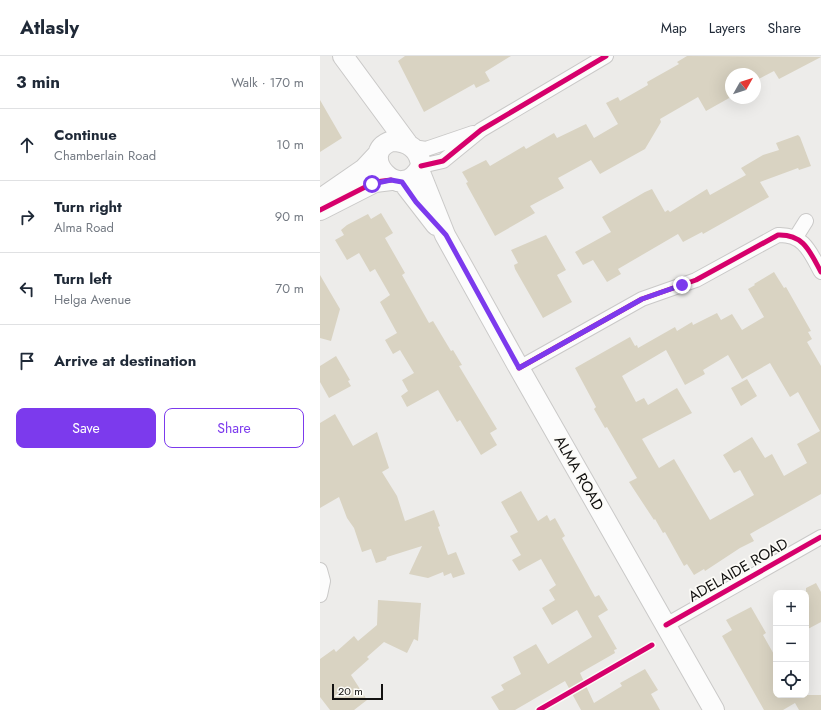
<!DOCTYPE html>
<meta charset="utf-8">
<style>
:root{--surface:#fff;--page:#f2f2f3;--text:#1f2937;--muted:#747a83;--line:#e0e1e3;--accent:#7c3aed}
body{margin:0;font-family:Jost,sans-serif;background:var(--page);color:var(--text)}
.controls{position:absolute;right:12px;bottom:12px;display:grid;overflow:hidden;border-radius:8px;box-shadow:0 4px 16px #0002}
.controls button{width:36px;height:36px;display:grid;place-items:center;padding:0;border:0;border-bottom:1px solid var(--line);background:var(--surface);color:var(--text);font:20px sans-serif}
.compass{position:absolute;left:405px;top:12px;width:36px;height:36px;border-radius:50%;background:var(--surface);box-shadow:0 4px 16px #0002;rotate:51deg}
.scale{position:absolute;left:12px;bottom:10px;width:51px;box-sizing:border-box;padding-left:4px;border:2px solid #131211;border-top:0;font-size:11px;line-height:14px;white-space:nowrap;color:#131211;-webkit-text-stroke:3px #fcfbf7;paint-order:stroke}
.stop{position:absolute;width:12px;height:12px;margin:-9px;border:3px solid #7c3aed;border-radius:50%;background:#fff}
.stop.end{background:#7c3aed;border-color:#fff;box-shadow:0 1px 4px #0008}
.list{margin:0;padding:0;list-style:none}
h2{display:flex;justify-content:space-between;align-items:center;height:52px;margin:0;padding:0 16px;font-size:17px}
h2 small{font-size:13px;font-weight:400;color:var(--muted)}
.list li{display:grid;grid-template-columns:26px 1fr auto;gap:12px;align-items:center;box-sizing:border-box;height:72px;padding:0 16px;border-top:1px solid var(--line)}
.list b{display:block;font-size:15px;white-space:nowrap}
.list p{margin:0;font-size:13px;white-space:nowrap;color:var(--muted)}
.list em{font-size:13px;font-style:normal;color:var(--muted)}
.actions{display:flex;gap:8px;padding:12px 16px}
.actions a{flex:1;padding:9px 0;border:1px solid var(--accent);border-radius:8px;text-align:center;font-size:14px;color:var(--accent)}
.actions .main{background:var(--accent);color:#fff}
.icon{flex:none;width:22px;height:22px;fill:none;stroke:currentColor;stroke-width:2;stroke-linecap:round;stroke-linejoin:round}
.map{position:relative;flex:none;width:501px;height:654px;overflow:hidden}
header{display:flex;align-items:center;gap:24px;box-sizing:border-box;height:56px;padding:0 20px;background:var(--surface);border-bottom:1px solid var(--line)}
header strong{font-size:19px}
nav{display:flex;gap:22px;margin-inline-start:auto;font-size:14px}
main{display:flex}
aside{flex:1;background:var(--surface)}
.map>svg:first-child{display:block}
</style>
<header>
<strong>Atlasly</strong>
<nav><a>Map</a><a>Layers</a><a>Share</a></nav>
</header>
<main>
<aside>
<h2>3 min<small>Walk · 170 m</small></h2>
<ul class="list">
<li><svg class="icon" aria-label="ahead" viewBox="0 0 24 24"><path d="M12 20V5M6 11l6-6 6 6"/></svg><div><b>Continue</b><p>Chamberlain Road</p></div><em>10 m</em></li>
<li><svg class="icon" aria-label="right" viewBox="0 0 24 24"><path d="M7 20v-9h11M14 6l5 5-5 5"/></svg><div><b>Turn right</b><p>Alma Road</p></div><em>90 m</em></li>
<li><svg class="icon" aria-label="left" viewBox="0 0 24 24"><path d="M17 20v-9H6M10 6l-5 5 5 5"/></svg><div><b>Turn left</b><p>Helga Avenue</p></div><em>70 m</em></li>
<li><svg class="icon" aria-label="arrive" viewBox="0 0 24 24"><path d="M6 21V4h12l-3 4 3 4H6"/></svg><div><b>Arrive at destination</b></div></li>
</ul>
<div class="actions"><a class="main">Save</a><a>Share</a></div>
</aside>
<div class="map">
<svg width="501" height="654" viewBox="0 0 501 654">
<rect width="100%" height="100%" fill="#edecea"/>
<path fill="#d9d3c2" fill-rule="evenodd" d="M85,0H191L165,16L170,25L156,32L154,28L104,56L78,5Z
M367,0L501,1L459,23L454,15L435,25V18H411V41L386,55L378,41L340,63L341,66L325,93L280,118L271,104L238,122L244,132L210,150L215,157L175,180L148,131L146,127L148,126L142,116L166,104L170,110L204,90L206,93L234,77L237,82L266,68L274,82L298,68L286,47L298,41L300,45L328,29L327,26L359,8L357,6Z
M0,44L22,82L0,96Z
M478,79L480,81L491,110L479,114L478,112L440,126L449,141L383,178L382,176L363,186L358,178L298,213L301,218L287,226L273,204L263,209L255,196L291,176L282,161L325,136L332,133L345,156L348,154L350,156L387,133L390,139L426,119L421,112L443,99L459,94L456,87Z
M61,157L73,177L65,182L85,217L82,219L109,267L113,265L131,295L133,294L142,309L139,310L177,373L170,377L177,389L161,399L140,364L137,366L118,334L87,351L81,340L88,335L82,324L94,317L80,294L73,298L65,284L77,277L60,246L70,239L55,213L50,216L39,197L27,204L15,184L24,179L21,174L27,169L48,158L51,163Z
M226,179L246,214L237,219L252,246L223,262L195,213L194,209L198,207L191,194Z
M454,216L464,232L466,231L491,275L488,276L492,283L487,286L501,310V438L430,478L434,485L420,492L385,515L384,513L374,519L367,508L364,510L345,476L343,477L335,463L334,464L309,426L317,422L287,371L285,372L274,353L276,351L255,312L310,281L315,290L317,289L318,292L355,271L357,275L372,266L373,269L397,257L401,264L412,258L422,274L444,261L428,233L435,229L434,228ZM346,294L365,329L385,318L383,314L408,299L422,323L450,307L470,341L478,336L500,375L477,388L487,407L464,420L452,398L445,402L432,381L403,399L414,417L420,414L434,439L390,464L354,403L339,412L322,383L372,357L357,332L328,349L324,342L316,346L302,320Z
M0,219L20,253L11,285L0,282Z
M16,300L30,324L28,325L31,330L9,342L0,326V310Z
M427,323L437,340L421,350L411,332Z
M15,358L33,390L57,376L69,412L62,416L77,440L85,465L114,454L120,470L118,471L128,499L136,496L145,518L133,522L131,517L124,520L123,516L108,522L89,518L102,490L67,501L66,504L56,507L51,493L42,496L34,472L27,462L19,441L0,452V367Z
M201,435L218,465L227,459L230,465L235,462L245,480L242,482L275,541L279,539L288,554L278,560L297,593L294,594L295,597L260,617L274,647L302,630L300,627L325,613L338,634L331,638L340,654H261L245,625L195,654H179L171,641L184,634L181,629L201,618L193,601L216,588L228,608L272,581L257,554L232,569L222,552L235,544L229,534L236,529L221,503L199,515L192,504L201,499L190,480L198,476L181,446Z
M496,527L501,536V566L486,574V532Z
M58,544L101,547L98,585L94,583L87,597L64,586L47,601L49,603L31,619L47,644L34,654H10L0,641V603L14,593L16,596L34,580L38,585L57,569Z
M431,551L446,577L443,579L456,602V639H501V654H479L475,647L463,654H444L402,580L412,574L406,564Z"/>
<g fill="none" stroke-linecap="round" stroke-linejoin="round">
<g stroke="#cac9c8" stroke-width="16">
<path id="street" d="M93,91L106,93L153,77
M101,110L123,105L161,74L286,0
M476,181L486,165
M199,312L322,243L376,224L458,179C484,178 490,196 501,216
M0,514L3,525L0,539
M346,569L501,481"/>
</g>
<g stroke="#cac9c8" stroke-width="22">
<path id="secondary" d="M23,0L87,87
M72,85C88,85 100,94 101,110C80,151 35,97 72,85Z
M99,114L125,179L199,312L394,654
M82,125L116,169
M5,140L44,113L58,98
M0,154L55,126L71,124"/>
</g>
<use href="#street" stroke="#fcfcfc" stroke-width="14"/>
<use href="#secondary" stroke="#fcfcfc" stroke-width="20"/>
<g stroke="#fcfbf7" stroke-width="8">
<path id="cycleway" d="M101,110L123,105L161,74L286,0
M0,154L55,126L71,124
M199,312L322,243L376,224L458,179C484,178 490,196 501,216
M346,569L501,481
M219,654L332,589"/>
</g>
<use href="#cycleway" stroke="#d6006c" stroke-width="5"/>
</g>
<g fill="none" stroke-linecap="round" stroke-linejoin="round">
<path stroke="#7c3aed" stroke-width="5" d="M52,128L71,124L82,126L96,146L126,179L199,312L322,243L362,229"/>
</g>
<g text-anchor="middle" dominant-baseline="central" stroke-width="3.5" stroke-linejoin="round" paint-order="stroke">
<g font-size="15" fill="#131211" stroke="#fcfbf7">
<text transform="translate(259 417) rotate(60)">ALMA ROAD</text>
<text transform="translate(418 514) rotate(-30)">ADELAIDE ROAD</text>
</g>
</g>
</svg>
<div class="controls">
<button>+</button>
<button>−</button>
<button><svg class="icon" aria-label="locate" viewBox="0 0 24 24"><circle cx="12" cy="12" r="6"/><path d="M12 2v4M12 18v4M2 12h4M18 12h4"/></svg></button>
</div>
<svg class="compass" viewBox="-18 -18 36 36"><path d="M0-13l5 13h-10z" fill="#e53935"/><path d="M0 13l5-13h-10z" fill="#747a83"/></svg>
<div class="scale">20 m</div>
<div class="stop" style="left:52px;top:128px"></div>
<div class="stop end" style="left:362px;top:229px"></div>
</div>
</main>
